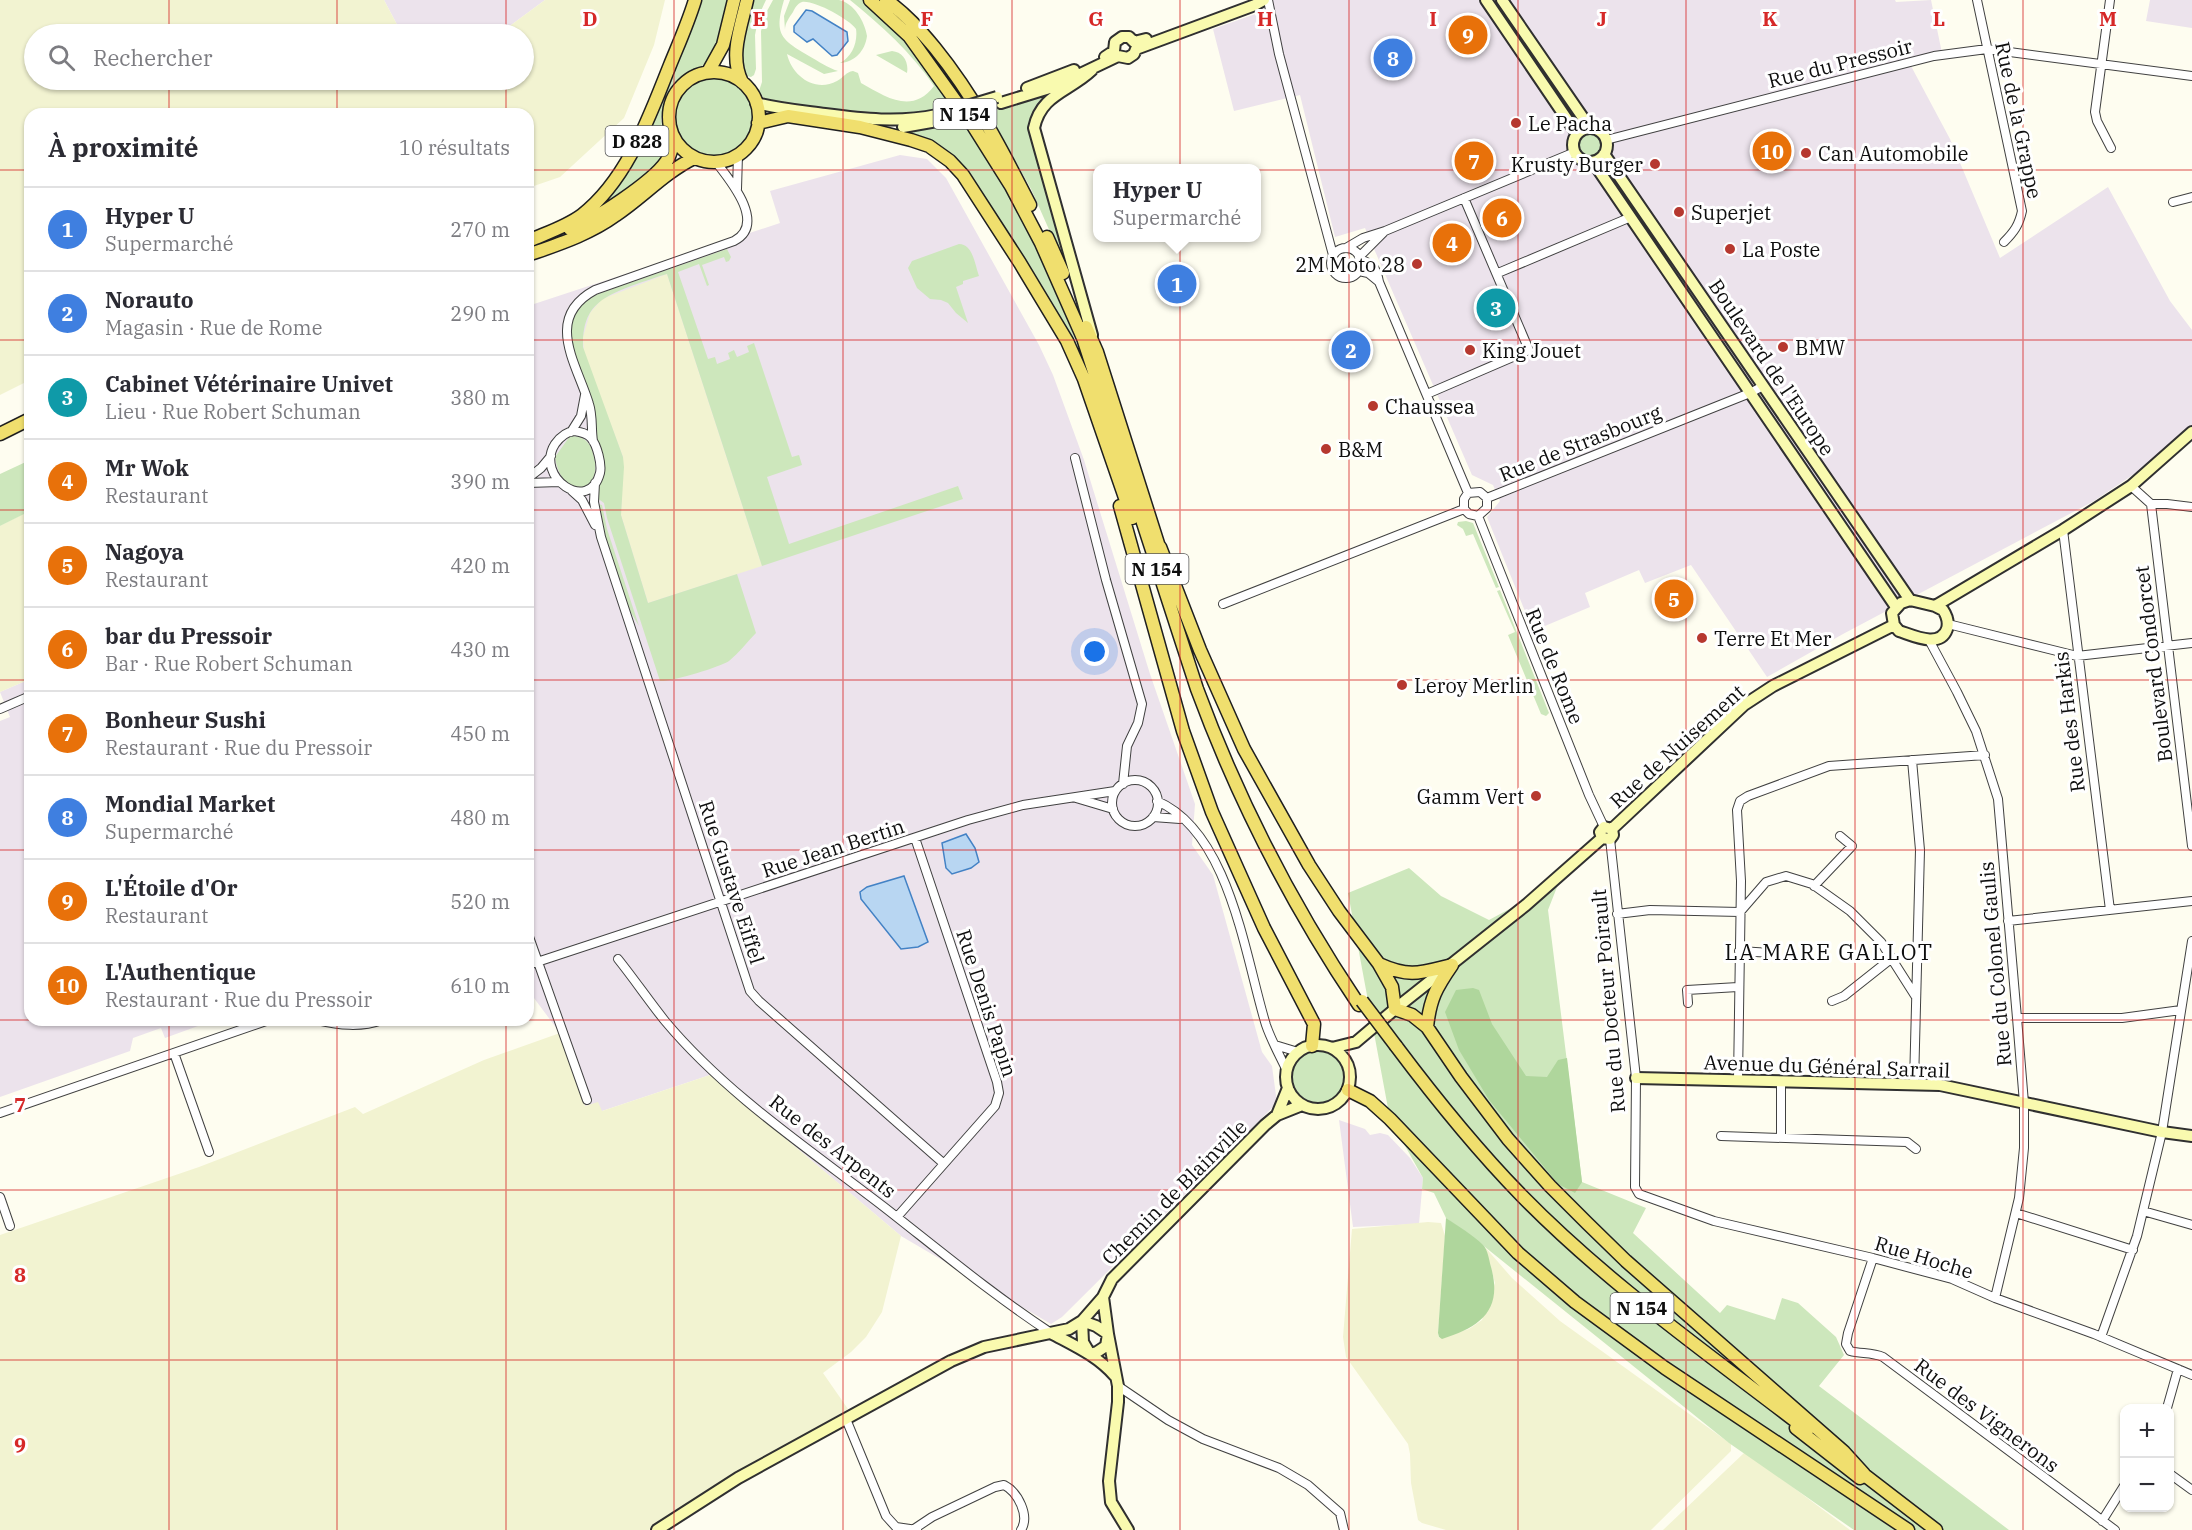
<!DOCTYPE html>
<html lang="fr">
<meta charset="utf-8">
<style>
:root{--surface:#fff;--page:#f2f2f3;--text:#2b2b33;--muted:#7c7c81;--line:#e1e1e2;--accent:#b6382f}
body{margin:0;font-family:"IBM Plex Serif",serif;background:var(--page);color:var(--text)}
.controls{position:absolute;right:18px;bottom:18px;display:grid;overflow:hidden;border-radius:12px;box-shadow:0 2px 4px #0004}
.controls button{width:54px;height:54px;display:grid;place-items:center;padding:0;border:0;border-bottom:2px solid var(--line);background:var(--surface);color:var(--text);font:30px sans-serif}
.you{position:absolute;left:1095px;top:652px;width:21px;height:21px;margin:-15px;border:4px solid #fff;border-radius:50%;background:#1a73e8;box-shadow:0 0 0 9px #1a73e833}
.badge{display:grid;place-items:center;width:39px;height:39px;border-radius:50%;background:var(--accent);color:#fff;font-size:20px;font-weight:700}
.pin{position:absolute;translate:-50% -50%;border:3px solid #fff;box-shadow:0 2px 6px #0006}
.popup{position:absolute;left:1093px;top:164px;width:168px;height:78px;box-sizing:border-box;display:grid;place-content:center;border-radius:12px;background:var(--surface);filter:drop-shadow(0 2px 4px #0005);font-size:20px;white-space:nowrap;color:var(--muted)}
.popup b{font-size:22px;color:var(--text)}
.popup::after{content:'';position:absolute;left:50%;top:100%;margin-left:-12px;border:12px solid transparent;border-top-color:var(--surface)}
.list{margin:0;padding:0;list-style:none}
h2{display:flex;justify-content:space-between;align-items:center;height:78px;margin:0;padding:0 24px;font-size:26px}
h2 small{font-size:20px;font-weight:400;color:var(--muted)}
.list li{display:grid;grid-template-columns:39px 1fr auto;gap:18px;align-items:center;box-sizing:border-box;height:84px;padding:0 24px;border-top:2px solid var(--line)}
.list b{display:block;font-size:22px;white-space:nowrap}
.list p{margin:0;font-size:20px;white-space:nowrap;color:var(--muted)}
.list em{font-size:20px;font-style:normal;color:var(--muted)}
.icon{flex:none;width:33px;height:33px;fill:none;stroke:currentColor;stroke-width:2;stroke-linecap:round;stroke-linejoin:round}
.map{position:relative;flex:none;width:2192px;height:1530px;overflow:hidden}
.search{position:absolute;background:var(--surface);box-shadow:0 2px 4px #0004;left:24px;top:24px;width:510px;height:66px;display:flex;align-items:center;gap:15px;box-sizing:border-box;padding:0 21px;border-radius:33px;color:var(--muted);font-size:22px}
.panel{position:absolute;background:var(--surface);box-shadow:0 2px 4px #0004;left:24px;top:108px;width:510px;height:918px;border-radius:18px}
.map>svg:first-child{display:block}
</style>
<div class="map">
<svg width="2192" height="1530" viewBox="0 0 2192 1530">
<rect width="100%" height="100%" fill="#fefdf0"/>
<path fill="#ece3ec" d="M384,0H545L499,34H402Z
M1259,0H1895L1896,2L1931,0L1943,58L1911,66L1950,139L2000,258L2108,187L2170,301L2192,330V426L2146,466L2094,501L1843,634L1767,677L1691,565L1645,583L1639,570L1585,593L1590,607L1533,631L1487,517L1500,501L1493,485L1472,475L1365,228L1335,237L1300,95L1234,111L1213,29L1261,12Z
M2150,0H2192V28L2146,21Z
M900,155L927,159L946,178L1039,345L1053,375L1084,460L1150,674L1195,804L1192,845L1213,875L1262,1052L1272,1066L1277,1103L1062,1317L1051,1324L901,1236L710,1075L602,1111L585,1106L560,1033L528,990V296L534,304L780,223L770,191Z
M30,679V1020H208L209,1022L165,1038L161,1028L133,1038L130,1051L0,1097V721L10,717L0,692Z
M1339,1120L1365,1129L1370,1135L1380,1133L1388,1135L1410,1158L1423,1178L1419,1224L1353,1227Z"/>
<path fill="#f2f3d1" d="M0,0H384L402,34H34V80H426L430,87L440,80H524V34H499L545,0H665L654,45L624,118L560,177L528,188V114H30V380L0,395Z
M667,274L762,566L648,603L621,515L623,457L584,353L583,337L590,313L602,299Z
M27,512L30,520V679L0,692V526Z
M560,1033L585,1106L598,1102L602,1111L710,1075L901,1236L882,1312L866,1337L851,1352L823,1373L848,1409L708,1492L649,1530H0V1235L199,1167L355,1107L363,1114L484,1060Z
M1428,1222L1441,1223L1445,1236L1438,1333L1439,1338L1469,1329L1482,1320L1495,1283L1485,1247L1512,1278L1560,1321L1731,1444V1451L1651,1530H1446L1422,1523L1418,1520L1411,1483L1410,1454L1408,1444L1346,1357L1343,1337L1352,1229Z
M1744,1453L1750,1455L1850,1530H1663Z"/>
<path fill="#cde7bc" d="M699,0H728L719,38L710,58L702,66L677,80L664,99L661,120L666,152L657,167L592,216L607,195Z
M753,0H766L759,15L755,35L756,69L754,75L751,77L747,76C734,56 748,21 753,0Z
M773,0H784C774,34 780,39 809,56C818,61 828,68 838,71L824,74L787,54C792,76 815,93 837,81C844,77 846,72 853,71L858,73L861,83C886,97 912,115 934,86C911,52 882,26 850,0H865L914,50L954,105C892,124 829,110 766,101L759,91L762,82L761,31L767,11Z
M790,0C805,0 824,0 839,0C854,3 865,22 867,36C865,51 855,62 840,63C852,57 858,42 856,29C849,19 814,0 802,2C797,4 795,8 793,12C789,18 785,23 785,30L784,16Z
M892,51C903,52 909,62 907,73L876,55Z
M673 117a40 40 0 1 1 80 0a40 40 0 1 1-80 0Z
M1055,89L1039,103L1032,117L1071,279L1031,189L988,112Z
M963,120C988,157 1014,196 1033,237C1065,305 1088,376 1112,447L1085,377L970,177L900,133L899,130L939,126Z
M1578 144a13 13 0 1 1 26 0a13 13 0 1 1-26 0Z
M959,244C973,244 975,265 979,276L963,281V284L956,287L968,323L956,313L948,303L941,300L930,299L917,288L908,268L912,261Z
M727,249L731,257L729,261L726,262L724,257L702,265L709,285L707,286L699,264L678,272L708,359L715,357L717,364L730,359L728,353L734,350L737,357L749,352L747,346L754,343L792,457L799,455L802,465L767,477L789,544L958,486L963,499L762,566L667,274C656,277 643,282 631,286C599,298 582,309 583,347L623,457L624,467L621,515L648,603L737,574L756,633C747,642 739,653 729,661C720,667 671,682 660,681L607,518L604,503L597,498C598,485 606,475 604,462C603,453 598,445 596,436C593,426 596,414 593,404C582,365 548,319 598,294Z
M570,436C581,436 588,439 592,450C608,495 561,502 555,457Z
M30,460V511L0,526V474Z
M598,504L602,505L607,529L639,626L630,611L602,529Z
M1466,521L1473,523L1499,587L1496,588L1473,534L1466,536L1463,529L1457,525L1458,522Z
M1500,590L1549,713L1546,716L1541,714L1508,635L1515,632L1497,591Z
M1409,868L1441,896L1489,920L1559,882L1548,910L1582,1182L1646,1208L1633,1233L1720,1313L1727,1305L1775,1320L1782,1298L1798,1303L1836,1337L1844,1355L1819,1386L2009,1530H1854L1729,1443L1485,1247L1446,1218L1434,1193L1422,1189L1423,1178L1390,1119L1348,893Z
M1291 1077a28 28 0 1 1 56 0a28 28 0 1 1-56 0Z"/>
<path fill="#afd69c" d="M1473,988L1479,990L1492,1024L1526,1076L1547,1077L1558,1060L1567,1058L1582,1182L1575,1193L1558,1184L1489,1100L1459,1050L1445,1012L1456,990Z
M1446,1218C1458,1226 1473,1235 1483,1245C1488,1250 1489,1260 1491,1267C1503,1310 1481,1327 1442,1339L1439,1337L1438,1333Z"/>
<path fill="#b8d6f2" stroke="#4382c5" stroke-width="1.5" d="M806,10L812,11L847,32L848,41L837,55L832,56L813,39L807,42L794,32V26Z
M966,834L975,848L979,862L971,868L952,874L946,868L942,843Z
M904,876L928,942L918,947L901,949L861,899L860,892L867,887Z"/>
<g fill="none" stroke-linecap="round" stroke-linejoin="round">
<g stroke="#414141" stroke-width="10">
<path id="street" d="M1268,0L1279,54L1333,255
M1977,0L2022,211C2019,225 2014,232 2004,242
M2110,0L2095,112L2097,121L2111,148
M1606,140L1934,56L1987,49L2192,76
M737,189L738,155
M2173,202L2192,197
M1331 263a15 15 0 1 1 30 0a15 15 0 1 1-30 0Z
M1346,248L1363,238L1385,231L1575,152
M1359,257L1384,232
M1361,260C1373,263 1377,270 1379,282L1468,493
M1359,271L1368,273L1379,282
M1498,273L1631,217
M1427,394L1529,350L1464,198
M574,431C580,432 587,433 591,438C597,445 602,464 600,473C589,515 534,477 555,444C560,437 565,432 574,431Z
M571,432L581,416L585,395
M593,441C591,429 593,416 589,404C577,364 543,318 595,290L734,241C767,224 730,180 716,162
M1075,458L1106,580L1142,704L1138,723L1127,746L1123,784
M528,478L541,468L551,456
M528,483L559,482
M595,483L594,502L601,537L750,991L759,1001L943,1163
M2131,486L2151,504L2192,846
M572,491L582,500L595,525
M1487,498L1750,393L1763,386
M2151,504H2167L2192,507
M1464,509V499L1468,493L1480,492L1487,498
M1464,509L1469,514L1478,516L1487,508V498
M1478,516L1589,795L1604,827
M2063,530L2110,910
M1223,604L1464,509
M1948,624L2077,656L2192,643
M1929,640L1957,692L1976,731L1998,799L2017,1018L2024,1103V1148L2019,1198L1995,1298
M0,709L30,696
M1912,760L1920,850L1914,1084
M1112 803a23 23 0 1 1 46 0a23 23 0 1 1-46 0Z
M1076,798L1113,809
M1157,801C1230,832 1245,957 1266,1025C1271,1040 1280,1056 1287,1071
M1153,817L1180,819
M1610,839L1636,1078L1635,1187L1639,1194L1714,1221L1873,1258L1952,1279L1995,1298L2094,1334L2192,1375
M1814,886L1852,846L1840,836
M1617,914L1650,910L1740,912L1766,882L1786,876L1812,884L1850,911L1881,942L1916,997
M2008,921L2192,901
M528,934L587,1100
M1739,951L1772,953
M618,959C634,979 649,1001 665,1021C726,1094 809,1149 884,1207C939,1250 993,1295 1051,1333
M528,965L968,820L1023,805L1115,791
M1832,1001L1844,996L1892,958
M1688,1003L1687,990L1738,987
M2017,1018H2122L2181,1010
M317,1020C339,1025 360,1028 382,1020
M1275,1045L1298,1052
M174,1053L209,1152
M1738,1079L1741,881L1737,810L1740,801L1748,796L1829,766L1985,755
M0,1113L269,1020
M1721,1136L1907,1142L1916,1149
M1781,1138V1081
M0,1197L10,1226
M2143,1211L2192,1225
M2016,1213L2133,1250
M897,1217L995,1106L999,1093L997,1082L915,838
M1873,1258L1848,1333L1846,1344L1850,1351C1861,1354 1872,1352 1883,1357L2115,1530
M2101,1337L2137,1236L2162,1132L2192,941
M1118,1386L1168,1420L1203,1439L1279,1468L1308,1485L1340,1513L1344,1530
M2167,1408L2178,1369
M846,1419L886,1516L896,1527L917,1530
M2170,1474L2192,1490
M2102,1521L2124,1486
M914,1529L932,1517L995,1487L1004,1485C1018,1492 1030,1516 1021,1530"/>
</g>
<g stroke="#303030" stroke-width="14">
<path id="secondary" d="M1486,0L1577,134
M1502,0L1590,128
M1105,57L1114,51L1115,42L1122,37H1129L1134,42L1146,39
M1092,70C1069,92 1041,94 1034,128L1092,335
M1027,88L1074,70
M756,103C779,109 802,111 825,114C863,119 899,123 937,115
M1001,103L1053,87L1118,56L1128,58L1134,54L1136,49L1255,5L1264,0
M903,127L937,121
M1573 145a17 17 0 1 1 34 0a17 17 0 1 1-34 0Z
M1604,154L1910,600
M1593,162L1896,607
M1910,600L1935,606L1943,610C1947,616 1949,622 1947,629C1940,649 1912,635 1899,631L1894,625L1892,613L1901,603Z
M1935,606L2063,530L2131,486L2192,432
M1612,829L1744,705L1773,686L1894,625
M1286 1077a32 32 0 1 1 64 0a32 32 0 1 1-64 0Z
M1332,1048L1356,1042L1395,1009L1526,905L1602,838L1610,839L1613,835L1612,829L1604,827L1600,832L1602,838
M1636,1078L1940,1085L2162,1132L2192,1136
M1277,1115L1288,1088
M1051,1333C1075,1346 1098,1356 1115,1376
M1090,1354L1083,1342L1082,1321L1096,1326L1108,1334L1118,1386V1402L1109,1481L1111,1502L1128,1530
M1090,1354L1097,1352L1106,1346L1108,1334L1103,1297
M657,1530L738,1478L951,1361L984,1347L1069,1329L1082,1321L1103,1297L1112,1279L1265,1125L1277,1115L1302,1105"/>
</g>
<g stroke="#1f1f1f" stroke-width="15">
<path id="primary" d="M870,0L909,36L972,124L1011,186L1041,243L1083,338L1197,689C1238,800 1293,907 1359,1005
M886,0C905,13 920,30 935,48C974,96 1002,150 1030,205
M669 117a45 45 0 1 1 90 0a45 45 0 1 1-90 0Z
M708,72L723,45L734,0
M742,82C729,56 741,27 747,0
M758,123L788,116L860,127L911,140L929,146L950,161L963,175L1020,263L1067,341L1084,379L1132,518
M570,229C593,222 653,181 666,162C671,155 672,147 674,139
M1047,237L1063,273
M528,241C546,233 566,227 582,215C628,179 649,117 670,65C679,43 688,23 695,0
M528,255C559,244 590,234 616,215C643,197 664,173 694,158
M1086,327L1097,352L1161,553
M0,434L30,419
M1120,506L1183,731L1212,812L1264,928L1314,1024L1312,1046
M1160,547L1200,650L1244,749L1309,865L1339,911L1379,964L1392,987L1395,1009L1412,1015L1427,1027L1461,1077L1508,1139L1550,1186L1587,1223L1626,1261L1844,1452L1864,1474
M1379,964C1410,978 1420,973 1452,965
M1427,1027C1430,999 1436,988 1452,965
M1396,1046C1435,1098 1476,1149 1522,1196C1608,1284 1710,1355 1807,1430
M1348,1090L1370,1101L1390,1119L1518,1253L1575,1302L1665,1368L1908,1530
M1796,1428L1860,1478
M1858,1470L1936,1530"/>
</g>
<use href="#street" stroke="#fff" stroke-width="8"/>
<use href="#secondary" stroke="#f9faaf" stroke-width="10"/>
<use href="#primary" stroke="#f0df6e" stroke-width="12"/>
<g stroke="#303030" stroke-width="14" stroke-linecap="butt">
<path id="secondary-bridge" d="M937,115L997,97"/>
</g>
<g stroke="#1f1f1f" stroke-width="15" stroke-linecap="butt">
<path id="primary-bridge" d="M1362,1001L1396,1046"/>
</g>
<use href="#secondary-bridge" stroke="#f9faaf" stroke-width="10"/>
<use href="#primary-bridge" stroke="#f0df6e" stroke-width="12"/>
</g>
<path fill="none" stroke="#d62828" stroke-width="1.5" stroke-opacity="0.55" d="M169,0V34M337,0V34M506,0V34M674,0V1530M843,0V1530M1012,0V1530M1180,0V1530M1349,0V1530M1518,0V1530M1686,0V1530M1855,0V1530M2023,0V1530M169,80V114M337,80V114M506,80V114M0,170H30M528,170H2192M0,340H30M528,340H2192M0,510H30M528,510H2192M0,680H30M528,680H2192M0,850H30M528,850H2192M0,1020H30M30,1020H528M169,1020V1530M337,1020V1530M506,1020V1530M528,1020H2192M0,1190H2192M0,1360H2192"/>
<g fill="#b6382f" stroke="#fff" stroke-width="2">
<circle cx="1516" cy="123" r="6"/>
<circle cx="1806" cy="153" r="6"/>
<circle cx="1655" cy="164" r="6"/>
<circle cx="1679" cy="212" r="6"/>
<circle cx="1730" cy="249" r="6"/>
<circle cx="1417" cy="264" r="6"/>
<circle cx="1783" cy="347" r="6"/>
<circle cx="1470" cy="350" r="6"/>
<circle cx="1373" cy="406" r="6"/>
<circle cx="1326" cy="449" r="6"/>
<circle cx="1702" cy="638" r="6"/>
<circle cx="1402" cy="685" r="6"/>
<circle cx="1536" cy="796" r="6"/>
</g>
<g text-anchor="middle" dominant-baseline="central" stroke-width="6" stroke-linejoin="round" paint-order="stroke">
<g fill="#fff" stroke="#565656" stroke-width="1.5">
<rect x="933.5" y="99" width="63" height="30" rx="4.5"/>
<rect x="605.5" y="126" width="63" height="30" rx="4.5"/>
<rect x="1125.5" y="554" width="63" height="30" rx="4.5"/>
<rect x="1610.5" y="1293" width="63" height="30" rx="4.5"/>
</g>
<g font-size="18" font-weight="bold" fill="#0e0e0e">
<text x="965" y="114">N 154</text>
<text x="637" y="141">D 828</text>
<text x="1157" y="569">N 154</text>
<text x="1642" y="1308">N 154</text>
</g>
<g font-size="20" fill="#0e0e0e" stroke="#fff">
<text transform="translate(1840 63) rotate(-14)">Rue du Pressoir</text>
<text transform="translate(2019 120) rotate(78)">Rue de la Grappe</text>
<text transform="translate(1772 367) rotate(56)">Boulevard de l'Europe</text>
<text transform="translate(1580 443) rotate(-22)">Rue de Strasbourg</text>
<text transform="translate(2153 664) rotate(-97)">Boulevard Condorcet</text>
<text transform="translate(1555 666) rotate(68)">Rue de Rome</text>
<text transform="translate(2069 722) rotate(-97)">Rue des Harkis</text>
<text transform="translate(1677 746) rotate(-42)">Rue de Nuisement</text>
<text transform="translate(833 848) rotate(-18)">Rue Jean Bertin</text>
<text transform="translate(732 882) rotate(72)">Rue Gustave Eiffel</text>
<text transform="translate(1995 964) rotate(-95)">Rue du Colonel Gaulis</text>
<text transform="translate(1608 1001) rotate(-95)">Rue du Docteur Poirault</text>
<text transform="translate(987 1003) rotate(72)">Rue Denis Papin</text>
<text transform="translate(1827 1066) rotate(2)">Avenue du Général Sarrail</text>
<text transform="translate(833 1146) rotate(38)">Rue des Arpents</text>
<text transform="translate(1174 1192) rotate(-45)">Chemin de Blainville</text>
<text transform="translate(1924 1257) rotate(17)">Rue Hoche</text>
<text transform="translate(1987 1415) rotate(37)">Rue des Vignerons</text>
</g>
<g font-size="20" fill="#0e0e0e" stroke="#fff" text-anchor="start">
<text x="1528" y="123">Le Pacha</text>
<text x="1818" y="153">Can Automobile</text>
<text x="1643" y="164" text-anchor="end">Krusty Burger</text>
<text x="1691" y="212">Superjet</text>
<text x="1742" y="249">La Poste</text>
<text x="1405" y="264" text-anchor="end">2M Moto 28</text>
<text x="1795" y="347">BMW</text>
<text x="1482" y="350">King Jouet</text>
<text x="1385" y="406">Chaussea</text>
<text x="1338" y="449">B&amp;M</text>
<text x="1714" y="638">Terre Et Mer</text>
<text x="1414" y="685">Leroy Merlin</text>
<text x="1524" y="796" text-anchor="end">Gamm Vert</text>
</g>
<g font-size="22" letter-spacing="1.5" fill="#0e0e0e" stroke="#fff">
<text x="1829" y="951">LA MARE GALLOT</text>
</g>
</g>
<g font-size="20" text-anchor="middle" font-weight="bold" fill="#d62828" stroke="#fff" stroke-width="6" stroke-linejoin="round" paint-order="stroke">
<text x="590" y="26">D</text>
<text x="759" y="26">E</text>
<text x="927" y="26">F</text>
<text x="1096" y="26">G</text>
<text x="1265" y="26">H</text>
<text x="1433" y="26">I</text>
<text x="1602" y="26">J</text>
<text x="1770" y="26">K</text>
<text x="1939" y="26">L</text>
<text x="2108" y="26">M</text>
<text x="20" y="1112">7</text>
<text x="20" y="1282">8</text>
<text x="20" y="1452">9</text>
</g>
</svg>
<div class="controls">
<button>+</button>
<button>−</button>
</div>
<div class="you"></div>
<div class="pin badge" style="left:1177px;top:284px;background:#3f7fe0">1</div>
<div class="popup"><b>Hyper U</b>Supermarché</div>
<div class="pin badge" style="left:1351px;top:350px;background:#3f7fe0">2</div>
<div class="pin badge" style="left:1496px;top:308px;background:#0f9aa8">3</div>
<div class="pin badge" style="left:1452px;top:243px;background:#e8710a">4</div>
<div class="pin badge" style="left:1674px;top:599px;background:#e8710a">5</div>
<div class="pin badge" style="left:1502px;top:218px;background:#e8710a">6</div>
<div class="pin badge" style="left:1474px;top:161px;background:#e8710a">7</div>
<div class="pin badge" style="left:1393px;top:58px;background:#3f7fe0">8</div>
<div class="pin badge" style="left:1468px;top:35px;background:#e8710a">9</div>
<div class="pin badge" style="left:1772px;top:151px;background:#e8710a">10</div>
<div class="search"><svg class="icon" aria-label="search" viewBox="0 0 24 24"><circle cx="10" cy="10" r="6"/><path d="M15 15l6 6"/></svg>Rechercher</div>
<section class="panel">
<h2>À proximité<small>10 résultats</small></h2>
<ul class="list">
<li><span class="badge" style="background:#3f7fe0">1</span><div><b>Hyper U</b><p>Supermarché</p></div><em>270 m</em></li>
<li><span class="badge" style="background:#3f7fe0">2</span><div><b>Norauto</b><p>Magasin · Rue de Rome</p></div><em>290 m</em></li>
<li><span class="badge" style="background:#0f9aa8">3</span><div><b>Cabinet Vétérinaire Univet</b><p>Lieu · Rue Robert Schuman</p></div><em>380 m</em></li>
<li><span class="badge" style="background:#e8710a">4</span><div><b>Mr Wok</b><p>Restaurant</p></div><em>390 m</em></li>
<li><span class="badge" style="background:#e8710a">5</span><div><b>Nagoya</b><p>Restaurant</p></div><em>420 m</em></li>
<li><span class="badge" style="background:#e8710a">6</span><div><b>bar du Pressoir</b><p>Bar · Rue Robert Schuman</p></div><em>430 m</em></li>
<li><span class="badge" style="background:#e8710a">7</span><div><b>Bonheur Sushi</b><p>Restaurant · Rue du Pressoir</p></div><em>450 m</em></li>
<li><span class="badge" style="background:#3f7fe0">8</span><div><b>Mondial Market</b><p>Supermarché</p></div><em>480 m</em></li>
<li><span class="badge" style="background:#e8710a">9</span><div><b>L'Étoile d'Or</b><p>Restaurant</p></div><em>520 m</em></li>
<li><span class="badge" style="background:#e8710a">10</span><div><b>L'Authentique</b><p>Restaurant · Rue du Pressoir</p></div><em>610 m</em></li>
</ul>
</section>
</div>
